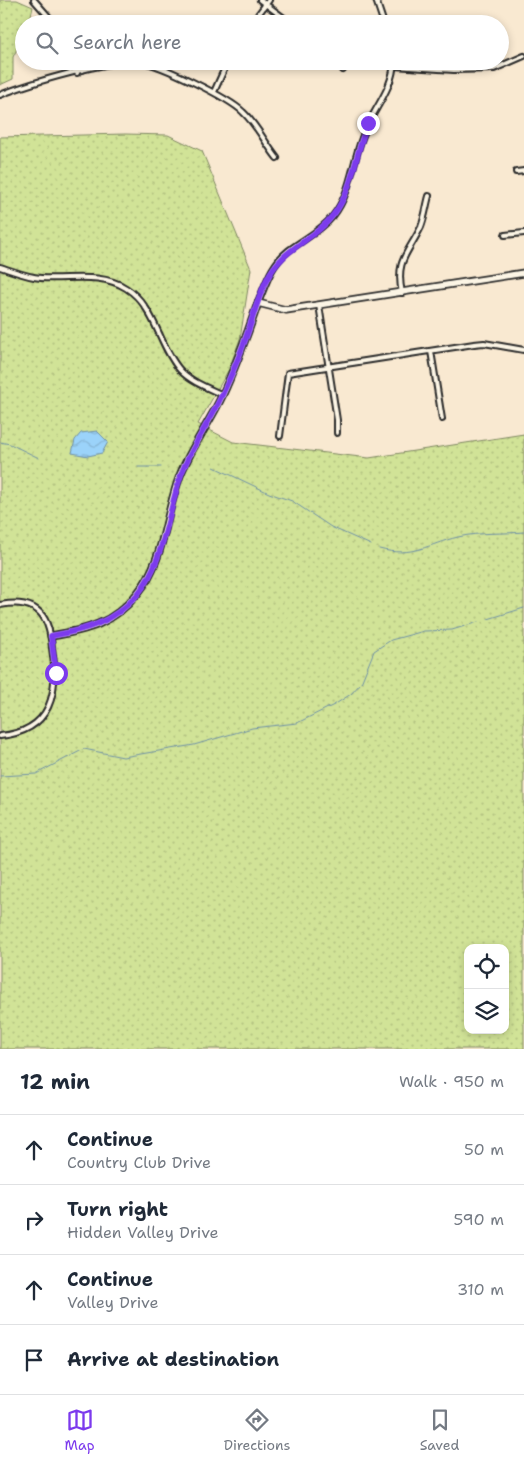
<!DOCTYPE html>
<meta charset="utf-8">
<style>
:root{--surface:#fff;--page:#f2f2f3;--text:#1f2937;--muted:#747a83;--line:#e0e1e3;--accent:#7c3aed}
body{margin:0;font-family:"Shantell Sans",sans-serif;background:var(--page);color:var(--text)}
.controls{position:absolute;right:15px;bottom:15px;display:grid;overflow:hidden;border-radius:10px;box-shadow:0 2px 8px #0003}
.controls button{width:45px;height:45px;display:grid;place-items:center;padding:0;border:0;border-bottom:1px solid var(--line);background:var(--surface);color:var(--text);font:25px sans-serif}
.stop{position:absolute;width:15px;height:15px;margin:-11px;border:4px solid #7c3aed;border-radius:50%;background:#fff}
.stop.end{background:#7c3aed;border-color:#fff;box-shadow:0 1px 5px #0008}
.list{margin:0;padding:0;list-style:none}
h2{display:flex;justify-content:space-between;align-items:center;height:65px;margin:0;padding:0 20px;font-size:21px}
h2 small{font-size:16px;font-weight:400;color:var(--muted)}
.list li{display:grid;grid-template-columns:32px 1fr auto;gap:15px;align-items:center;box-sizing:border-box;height:70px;padding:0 20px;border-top:1px solid var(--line)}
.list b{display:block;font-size:19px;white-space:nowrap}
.list p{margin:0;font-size:16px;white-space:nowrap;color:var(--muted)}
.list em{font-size:16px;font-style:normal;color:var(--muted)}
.icon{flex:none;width:28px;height:28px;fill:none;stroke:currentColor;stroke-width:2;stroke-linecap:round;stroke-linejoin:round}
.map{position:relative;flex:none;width:524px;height:1049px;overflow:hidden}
.search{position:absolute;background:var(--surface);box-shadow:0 2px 8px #0003;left:15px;right:15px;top:15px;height:55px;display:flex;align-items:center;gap:12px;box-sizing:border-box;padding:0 18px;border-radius:28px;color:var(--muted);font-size:19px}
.sheet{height:345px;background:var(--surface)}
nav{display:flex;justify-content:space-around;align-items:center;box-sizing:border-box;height:70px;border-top:1px solid var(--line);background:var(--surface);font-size:14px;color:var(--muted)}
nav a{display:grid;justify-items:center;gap:2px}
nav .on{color:var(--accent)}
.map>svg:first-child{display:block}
</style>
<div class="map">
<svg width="524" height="1049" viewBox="0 0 524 1049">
<defs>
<pattern id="grass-dots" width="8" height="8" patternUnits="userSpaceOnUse" patternTransform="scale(1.25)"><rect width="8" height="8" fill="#d1e397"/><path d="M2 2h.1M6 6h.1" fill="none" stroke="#b4c382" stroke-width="1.8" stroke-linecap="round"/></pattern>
<pattern id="water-waves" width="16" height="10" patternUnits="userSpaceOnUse" patternTransform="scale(1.25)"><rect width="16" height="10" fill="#9bd3fa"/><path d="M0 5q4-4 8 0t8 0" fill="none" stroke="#86b5d6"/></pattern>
</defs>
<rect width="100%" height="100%" fill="#f9e9d1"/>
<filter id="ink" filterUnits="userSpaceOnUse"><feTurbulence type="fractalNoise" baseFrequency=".02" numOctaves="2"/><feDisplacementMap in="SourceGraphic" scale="10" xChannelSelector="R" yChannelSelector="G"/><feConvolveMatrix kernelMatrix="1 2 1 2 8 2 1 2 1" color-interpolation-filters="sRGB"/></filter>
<g filter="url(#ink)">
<path fill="url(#grass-dots)" stroke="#7e8761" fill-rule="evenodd" d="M0,0H17L33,7L29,24H24V35L13,57V79L0,85Z
M125,134L168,135L202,151L251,269L240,339L229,369L198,424L233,442L369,458L524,434V1049H0V137ZM468,948H505V1030H468Z"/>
<path fill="url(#water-waves)" stroke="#6e90a7" d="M97,431L108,442L102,453L88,456L72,453L75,440L81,433Z"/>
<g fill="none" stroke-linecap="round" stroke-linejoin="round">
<path stroke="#6e90a7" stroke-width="1" d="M0,442L10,444L39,458
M138,467H161
M214,467L269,493L292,501L331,527L371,545
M379,549C413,558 428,544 458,537C479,532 503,534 524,532
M488,619L524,608
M0,776L36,774L84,749L123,757L194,745L252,728L297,723L334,705L351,694L361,683L374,651L391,640L424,631L452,630L478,622"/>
<g stroke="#2b2b2b" stroke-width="8">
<path id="street" d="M34,0L55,24
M260,0L292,24
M376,0L384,24
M251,24L269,0
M73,61L77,73
M336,61L343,70
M394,66L454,70L494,69L524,56
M214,92L228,61
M0,95C27,84 114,58 141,62C160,64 229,98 243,112C257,125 265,143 277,158
M516,172L524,171
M505,235L524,233
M0,267C13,271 27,277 41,278C69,280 101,272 126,288C156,307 158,345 180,370C191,382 208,388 223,395
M402,293C395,260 408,254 421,227C425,217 426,207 429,196
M258,303C266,284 271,264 288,251C303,239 320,232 333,216C351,193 352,164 362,138C371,111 393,91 394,61
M319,305L337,420V433
M431,351L442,419
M280,436L288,373L474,344L484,343L524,350
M0,605C13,603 26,602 37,610C48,618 51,636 52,648C59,693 52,731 0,736"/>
</g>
<g stroke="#2b2b2b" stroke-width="9">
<path id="secondary" d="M51,636C87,630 113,624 137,594C165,561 165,512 181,473C192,446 210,422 222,396C236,366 247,335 258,303L286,310L524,273"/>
</g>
<use href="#street" stroke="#fcf5e5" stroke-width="4"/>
<use href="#secondary" stroke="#fcf5e5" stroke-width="5.5"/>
</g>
</g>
<g fill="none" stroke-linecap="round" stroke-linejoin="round" filter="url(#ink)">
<path stroke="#7c3aed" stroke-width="6" d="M56,673L51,636C85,630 113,623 137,595C163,565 168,513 181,475C191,447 210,422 222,395C230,378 238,360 244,343C252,322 257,299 267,279C283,247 314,241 334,214C354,188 355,153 368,123"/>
</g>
</svg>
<div class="controls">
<button><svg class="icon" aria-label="locate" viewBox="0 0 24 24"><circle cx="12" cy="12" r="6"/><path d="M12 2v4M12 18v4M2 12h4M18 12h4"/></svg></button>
<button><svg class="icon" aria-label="layers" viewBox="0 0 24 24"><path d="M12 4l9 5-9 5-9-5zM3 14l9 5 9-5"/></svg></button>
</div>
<div class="stop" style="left:56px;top:673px"></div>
<div class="stop end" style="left:368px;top:123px"></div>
<div class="search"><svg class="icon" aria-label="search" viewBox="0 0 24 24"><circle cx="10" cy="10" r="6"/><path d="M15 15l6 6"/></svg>Search here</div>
</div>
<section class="sheet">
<h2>12 min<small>Walk · 950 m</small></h2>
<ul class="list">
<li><svg class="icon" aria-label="ahead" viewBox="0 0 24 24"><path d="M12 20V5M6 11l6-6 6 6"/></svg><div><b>Continue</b><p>Country Club Drive</p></div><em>50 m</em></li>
<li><svg class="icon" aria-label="right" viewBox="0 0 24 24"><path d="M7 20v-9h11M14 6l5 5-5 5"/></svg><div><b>Turn right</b><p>Hidden Valley Drive</p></div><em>590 m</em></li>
<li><svg class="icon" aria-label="ahead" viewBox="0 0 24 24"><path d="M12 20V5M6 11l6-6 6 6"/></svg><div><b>Continue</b><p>Valley Drive</p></div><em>310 m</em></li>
<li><svg class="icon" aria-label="arrive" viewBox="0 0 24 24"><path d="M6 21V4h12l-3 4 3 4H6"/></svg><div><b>Arrive at destination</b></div></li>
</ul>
</section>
<nav>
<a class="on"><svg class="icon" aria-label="map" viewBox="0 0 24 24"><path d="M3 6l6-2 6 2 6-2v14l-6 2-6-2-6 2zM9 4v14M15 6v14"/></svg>Map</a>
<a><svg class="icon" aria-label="directions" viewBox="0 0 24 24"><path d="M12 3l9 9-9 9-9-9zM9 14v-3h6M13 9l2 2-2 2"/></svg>Directions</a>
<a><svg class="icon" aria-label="saved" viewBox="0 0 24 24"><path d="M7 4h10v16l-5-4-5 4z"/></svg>Saved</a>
</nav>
